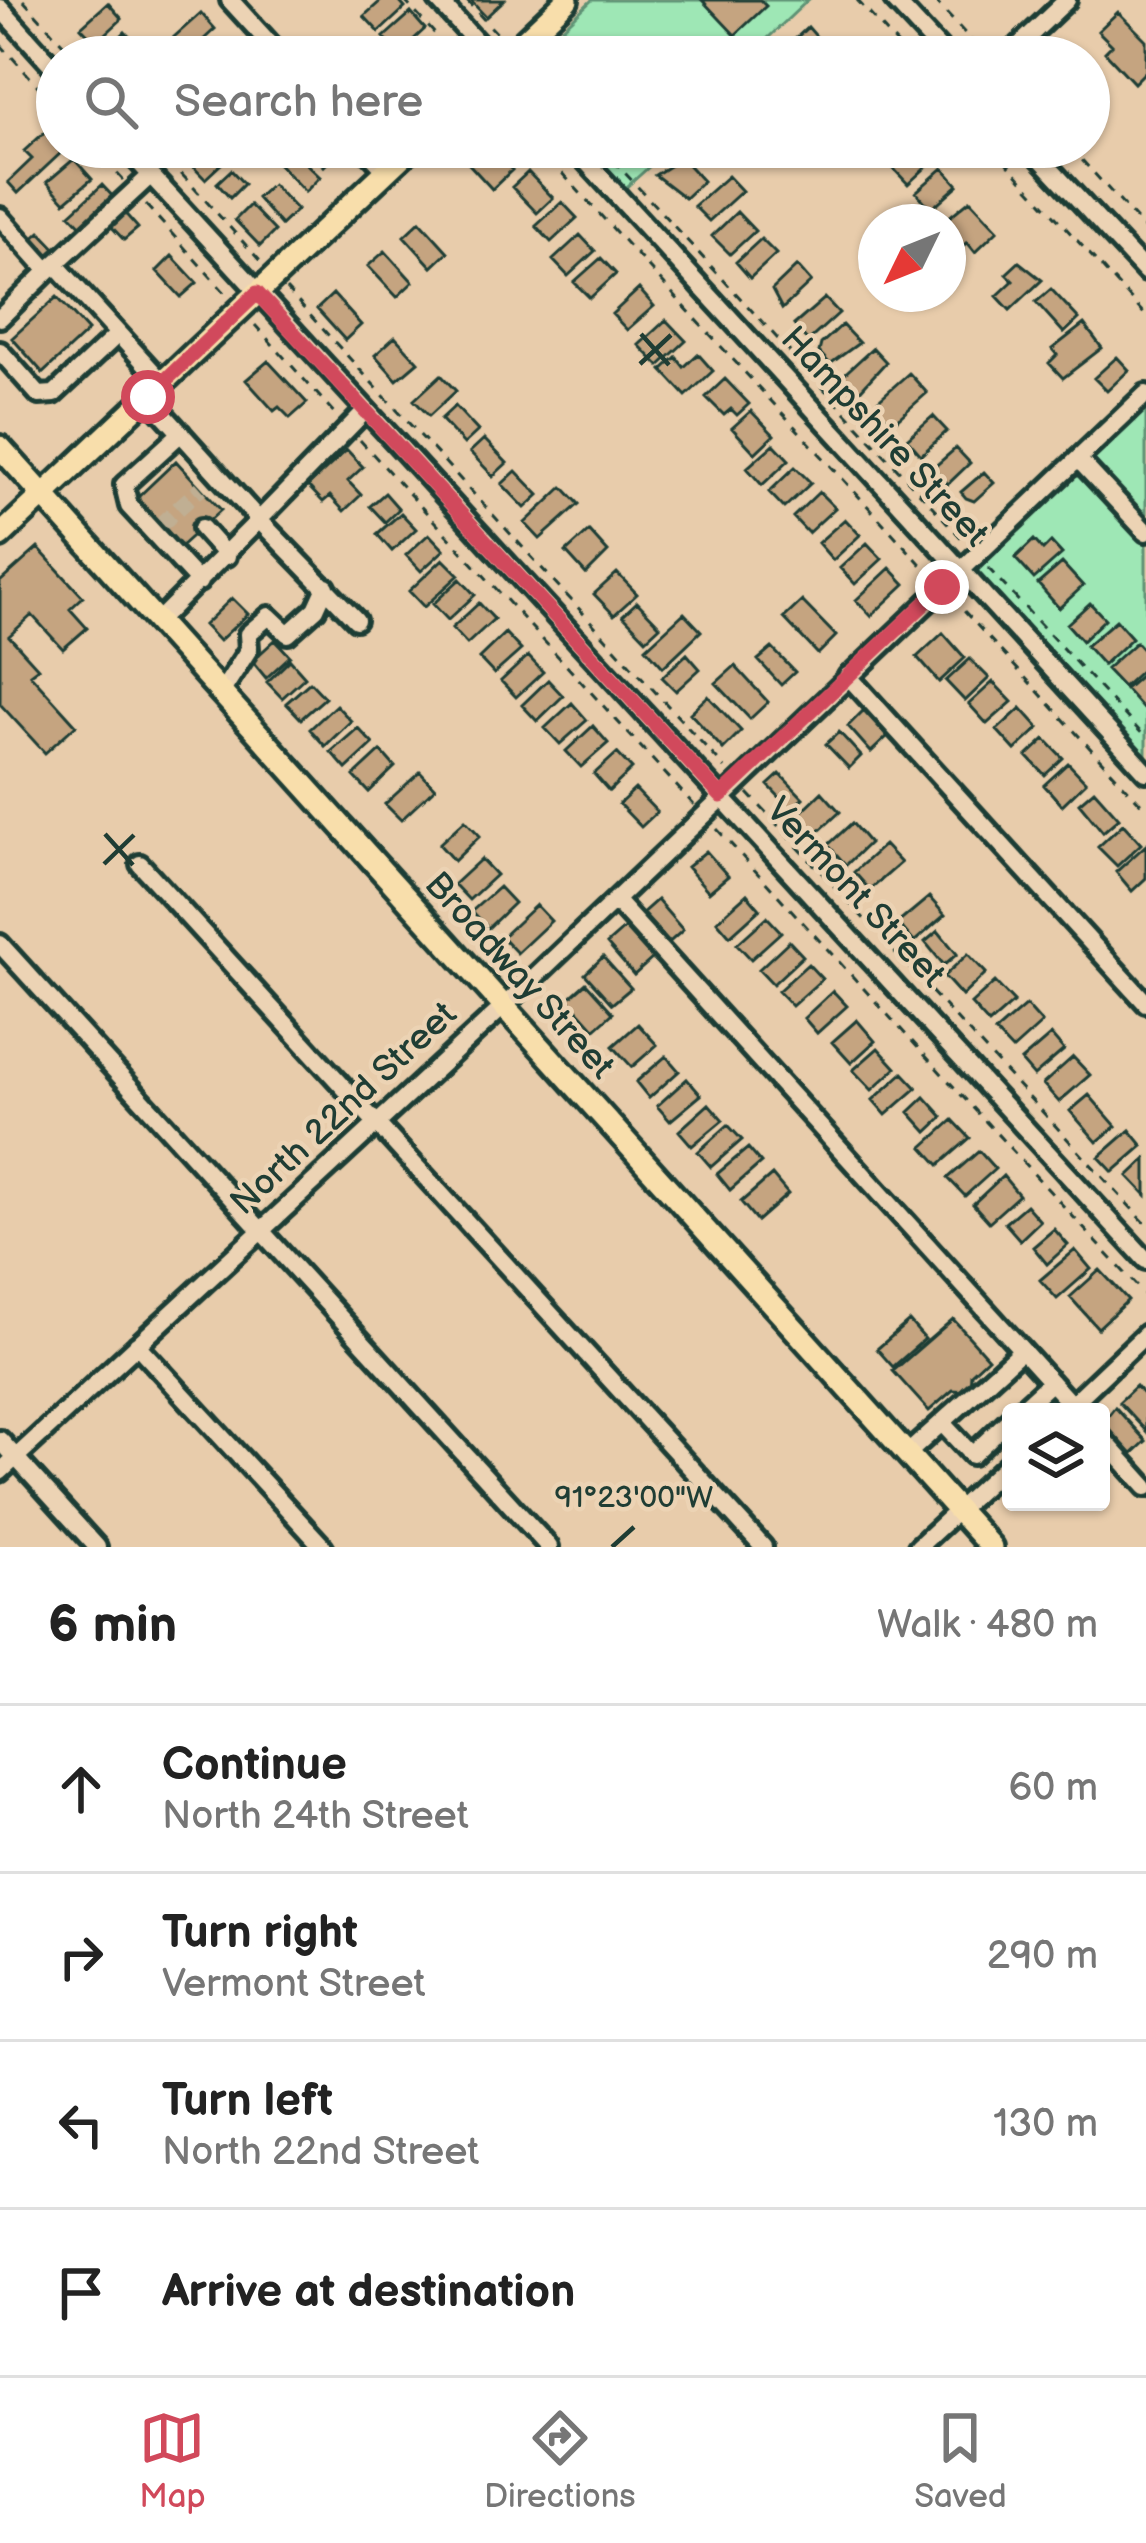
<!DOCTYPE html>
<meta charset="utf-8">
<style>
:root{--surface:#fff;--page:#f2f2f2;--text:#222;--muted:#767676;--line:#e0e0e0;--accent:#d1495b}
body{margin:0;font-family:"Balsamiq Sans",sans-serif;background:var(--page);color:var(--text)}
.controls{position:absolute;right:36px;bottom:36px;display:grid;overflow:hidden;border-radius:12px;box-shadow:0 3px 9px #0004}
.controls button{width:108px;height:108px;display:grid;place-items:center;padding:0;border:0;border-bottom:3px solid var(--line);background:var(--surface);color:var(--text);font:60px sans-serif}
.compass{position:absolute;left:858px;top:204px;width:108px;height:108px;border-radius:50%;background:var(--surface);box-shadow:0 3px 9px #0004;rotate:227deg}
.stop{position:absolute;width:36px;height:36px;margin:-27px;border:9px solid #d1495b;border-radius:50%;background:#fff}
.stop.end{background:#d1495b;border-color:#fff;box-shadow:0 3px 12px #0008}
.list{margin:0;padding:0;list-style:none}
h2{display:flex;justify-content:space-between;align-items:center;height:156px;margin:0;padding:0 48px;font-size:51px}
h2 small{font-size:39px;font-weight:400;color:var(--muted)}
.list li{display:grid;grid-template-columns:78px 1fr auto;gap:36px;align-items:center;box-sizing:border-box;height:168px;padding:0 48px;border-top:3px solid var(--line)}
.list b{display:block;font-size:45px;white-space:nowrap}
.list p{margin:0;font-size:39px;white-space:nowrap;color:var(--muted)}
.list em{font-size:39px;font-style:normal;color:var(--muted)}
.icon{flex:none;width:66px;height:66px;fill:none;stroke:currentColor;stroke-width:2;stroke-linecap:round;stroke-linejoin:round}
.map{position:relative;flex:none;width:1146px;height:1547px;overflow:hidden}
.search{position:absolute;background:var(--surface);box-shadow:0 3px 9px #0004;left:36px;right:36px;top:36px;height:132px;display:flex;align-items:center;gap:30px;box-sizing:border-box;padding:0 42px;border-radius:66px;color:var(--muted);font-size:45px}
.sheet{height:828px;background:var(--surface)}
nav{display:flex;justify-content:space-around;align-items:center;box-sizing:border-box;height:168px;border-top:3px solid var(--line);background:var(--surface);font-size:33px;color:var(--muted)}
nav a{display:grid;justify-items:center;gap:6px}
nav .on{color:var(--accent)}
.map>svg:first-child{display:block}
</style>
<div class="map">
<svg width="1146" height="1547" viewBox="0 0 1146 1547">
<rect width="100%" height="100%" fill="#e8ccab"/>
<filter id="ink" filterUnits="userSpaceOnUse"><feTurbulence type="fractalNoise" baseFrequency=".00833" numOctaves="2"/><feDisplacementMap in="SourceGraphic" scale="24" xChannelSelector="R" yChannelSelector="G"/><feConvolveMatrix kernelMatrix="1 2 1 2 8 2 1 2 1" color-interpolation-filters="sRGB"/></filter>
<g filter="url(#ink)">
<path fill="#9ee7b5" stroke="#5e9274" stroke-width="3" d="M592,0H808L748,57H532Z
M578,147H671L620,193Z
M1146,405V761L972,571Z"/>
<path fill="#c5a480" stroke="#1f3d34" stroke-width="3" d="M382,0H398L405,8L379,32L364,16Z
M470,0H504L486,17Z
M702,0H760L766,6L735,35Z
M108,3L122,19L96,43L81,27Z
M1118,12L1146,40V71L1134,83L1105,52L1112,45L1098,31Z
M201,13L215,29L189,53L174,37Z
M411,13L425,29L399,53L384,37Z
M808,27L828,50L820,57H776Z
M125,32L140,48L130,57H100Z
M46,131L64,150L18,193L8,182L32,159L24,151Z
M187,147H204L221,164L205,179L180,153Z
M289,147L320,177L305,192L275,160Z
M306,147H336L339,151L324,166Z
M487,147L512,170L492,189L469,164Z
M909,147H924L935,159L908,184L894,169Z
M682,158L703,181L685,198L655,175Z
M74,159L92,179L65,202L47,182Z
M943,168L958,185L931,209L916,192Z
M231,170L244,184L230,198L217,183Z
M528,172L553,198L537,213L512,187Z
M728,176L742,191L709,221L694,206Z
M272,184L297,210L281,225L257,198Z
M102,185L117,201L85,230L70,214Z
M970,200L998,230L975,252L967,242L960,249L943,222Z
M562,202L577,218L551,242L536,226Z
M250,205L275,231L260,246L235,220Z
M122,210L138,228L124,240L108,223Z
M737,212L755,231L730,254L712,236Z
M420,221L448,252L432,267L404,236Z
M40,232L58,251L44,264L26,245Z
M580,235L595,251L568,276L553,260Z
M761,239L776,254L750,278L736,262Z
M385,251L413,282L397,297L368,266Z
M172,256L197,283L181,297L157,271Z
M601,258L616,274L590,298L574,282Z
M1019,262L1042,280L1010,310L997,296L1013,281L1006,274Z
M797,266L811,282L782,309L772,290Z
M639,289L654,306L627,330L612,314Z
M1051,289L1079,319L1064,333L1036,302Z
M333,294L361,325L345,340L317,309Z
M57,297L88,331L43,373L12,338Z
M825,298L839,313L808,341L794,325Z
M666,320L686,341L659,366L639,345Z
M1084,324L1102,348L1063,378L1049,363L1057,355L1052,349Z
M842,325L859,343L830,364L819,352L821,344Z
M395,337L418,362L397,380L375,355Z
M873,348L886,362L855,396L839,379Z
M698,354L713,371L686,396L662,370L676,357L684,367Z
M1117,357L1129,370L1107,391L1094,378Z
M268,361L307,403L290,418L279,407L274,411L246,380Z
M909,373L927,393L892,424L874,404Z
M441,375L456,391L429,416L414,400Z
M725,379L749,404L737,415L731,409L724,415L706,397Z
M455,406L478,431L464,444L441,419Z
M751,411L774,435L755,453L732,428Z
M933,416L947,431L921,455L907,439Z
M484,439L507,463L493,476L470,452Z
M774,444L789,460L762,485L747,468Z
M956,448L970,463L948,484L933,468Z
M347,450L363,467L348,481L361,495L344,511L330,496L323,502L308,486Z
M176,461L221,510L180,547L136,499Z
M795,467L811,483L784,508L769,492Z
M516,471L539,495L525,508L502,484Z
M984,472L994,483L974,501L966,498L961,492Z
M563,487L579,504L540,539L525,523Z
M819,492L835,508L808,533L793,517Z
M385,493L399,509L385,522L370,506Z
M401,513L416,529L392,551L377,534Z
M845,519L860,535L833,560L818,543Z
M589,531L608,552L586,574L566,552Z
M429,534L444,550L421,571L406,555Z
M1034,540L1043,550L1051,542L1062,554L1034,579L1015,558Z
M867,543L882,559L855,584L840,568Z
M38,548L83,597L70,609L87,628L63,649L32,615L9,636L38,668L30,674L76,725L45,753L0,704V582Z
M443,559L459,575L424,607L409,591Z
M1062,563L1083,586L1059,608L1038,584Z
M890,568L905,584L871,616L856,600Z
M617,573L637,594L614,615L594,594Z
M460,579L475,595L448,620L433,604Z
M232,598L248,614L219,641L204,625Z
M802,601L836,636L818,654L784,618Z
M637,602L660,626L646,639L623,615Z
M479,603L494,619L467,644L452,628Z
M1090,603L1105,619L1082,641L1067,624Z
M684,613L701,631L663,667L646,648Z
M1116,620L1132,638L1103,665L1086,646Z
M505,633L521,650L494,674L479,658Z
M943,633L965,658L939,682L917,657Z
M275,640L290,656L266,678L252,661Z
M1136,642L1146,653V666L1123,687L1106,669Z
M772,648L795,672L781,685L758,660Z
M687,654L700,669L676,691L662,677Z
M528,656L543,672L516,697L501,681Z
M970,659L989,678L965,701L946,681Z
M290,660L305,677L282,698L267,682Z
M735,666L768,702L750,719L716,683Z
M1146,671V704L1142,708L1125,689Z
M548,680L563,696L537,721L522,705Z
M310,682L325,698L301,719L286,703Z
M993,682L1012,702L987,724L969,704Z
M708,696L741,731L723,749L690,713Z
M572,703L587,720L560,744L545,728Z
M336,705L351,721L325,746L310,729Z
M1021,708L1039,728L1015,750L997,730Z
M864,710L888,736L871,752L848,726Z
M593,726L608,743L581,767L566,751Z
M358,728L373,744L346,769L331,752Z
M839,732L861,756L849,768L826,744Z
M1045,739L1063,758L1045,775L1027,756Z
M381,751L395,767L369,792L354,776Z
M617,753L632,769L609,791L594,774Z
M1068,763L1086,782L1062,805L1044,785Z
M420,772L435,788L401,820L385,804Z
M780,774L803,798L791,809L768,785Z
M635,789L657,812L641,827L619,804Z
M1094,790L1119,818L1103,832L1079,803Z
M822,792L840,812L816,834L798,815Z
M465,820L480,836L454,861L439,844Z
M852,823L869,843L846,865L828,845Z
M1123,824L1141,844L1117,866L1098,847Z
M884,845L901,863L870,890L854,872Z
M1146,845V878L1132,891L1116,872Z
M706,851L728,876L709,892L687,867Z
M481,859L496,875L469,900L454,884Z
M499,887L514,903L488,928L472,911Z
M747,894L760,909L730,936L717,921Z
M929,897L945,915L914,942L898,923Z
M657,900L683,930L665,946L639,916Z
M536,905L551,921L517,953L502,937Z
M767,917L781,932L751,959L737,944Z
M625,928L653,958L634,975L607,944Z
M938,931L957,954L944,965L925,942Z
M789,941L803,956L773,984L759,969Z
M968,954L986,973L962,996L944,976Z
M603,957L631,988L612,1004L585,974Z
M808,964L822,979L792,1006L778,991Z
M995,982L1014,1002L989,1024L971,1004Z
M586,983L613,1013L595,1029L568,999Z
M833,991L847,1006L817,1033L804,1018Z
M1026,1005L1042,1023L1012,1050L995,1032Z
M857,1020L875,1041L851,1063L832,1042Z
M638,1024L657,1045L632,1067L613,1046Z
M1051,1035L1064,1050L1034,1076L1021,1061Z
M878,1048L896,1068L872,1090L853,1070Z
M666,1056L679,1071L649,1098L636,1082Z
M1073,1057L1090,1075L1059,1102L1043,1084Z
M903,1073L917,1088L886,1115L873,1100Z
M687,1079L701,1095L670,1121L657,1106Z
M1089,1095L1116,1126L1097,1142L1070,1111Z
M925,1097L943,1117L927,1132L909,1112Z
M709,1104L723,1120L692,1146L679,1131Z
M953,1120L970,1138L939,1165L923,1147Z
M728,1125L742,1140L711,1167L698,1152Z
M1130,1130L1143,1146L1113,1172L1099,1157Z
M748,1148L761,1163L730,1190L717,1174Z
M979,1151L995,1169L965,1196L948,1178Z
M1146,1159V1195L1128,1176Z
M772,1175L788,1194L757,1221L741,1202Z
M1003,1176L1019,1195L989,1222L973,1204Z
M1026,1205L1040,1221L1020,1240L1005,1223Z
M1054,1229L1068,1245L1047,1264L1033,1247Z
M1075,1250L1091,1269L1057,1299L1040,1280Z
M1100,1270L1128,1300L1098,1328L1070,1297Z
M953,1319L988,1358L971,1374L970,1391L953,1390L929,1411L893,1371Z
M909,1321L925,1339L893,1367L877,1349Z
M1136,1386L1146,1398V1431L1119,1402Z
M1115,1407L1146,1441L1130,1456L1101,1425Z"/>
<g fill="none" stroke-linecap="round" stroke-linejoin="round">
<path stroke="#c0af93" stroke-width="16" stroke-dasharray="16 8" stroke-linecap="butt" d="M160,525L201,488"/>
<g stroke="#1f3d34" stroke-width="26">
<path id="minor" d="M230,0L282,57
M438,0L490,57
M894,0L947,57
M0,8L57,71
M1007,57L1067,0
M125,147L1146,1260
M364,147L386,171
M573,147L1146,772
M1030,147L1146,272
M0,217L48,271
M55,264L151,175
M0,318L55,264L163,383
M0,351L39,395L54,394L118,334
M148,397L259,520L157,622
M181,433L124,485L129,506L199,582
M1078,459L1146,532
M202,528L227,556
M356,620L259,520L365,411
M848,676L1146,1003
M221,693L249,649L248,634L269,616L288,634L316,609L326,587
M140,864L763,1547
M616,901L1078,1412
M0,944L549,1547
M137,1345L323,1547
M1018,1412L1051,1382
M1064,1412L1146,1334
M942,1423L972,1455L1011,1418
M1101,1437L1146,1487
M0,1440L97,1547
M907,1454L1022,1350
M0,1472L502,1008L1146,394
M918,1547L1011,1461"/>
</g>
<g stroke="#1f3d34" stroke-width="30">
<path id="major" d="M507,57L567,0
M0,447L991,1547
M0,536L412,147"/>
</g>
<path stroke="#1f3d34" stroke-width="3" stroke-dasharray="9 9" stroke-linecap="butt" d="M23,0L75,57
M404,0L456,57
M466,0L501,38
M857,0L909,57
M934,0L987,57
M0,44L57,107
M93,147L123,180
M157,147L263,264
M538,147L930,574
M601,147L966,543
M992,147L1146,316
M1070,147L1146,230
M146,205L228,296
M286,289L725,768
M255,325L337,416
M360,440L694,805
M988,568L1146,738
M952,598L1146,809
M748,793L1146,1224
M717,829L1146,1296"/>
<use href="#minor" stroke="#ecd3b4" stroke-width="16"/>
<use href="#major" stroke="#f8deab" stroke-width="21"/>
</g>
</g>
<g fill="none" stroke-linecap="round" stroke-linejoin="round" filter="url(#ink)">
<path stroke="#d1495b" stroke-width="15" d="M148,397L257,293L721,796L942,587"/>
</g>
<path fill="none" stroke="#1f3d34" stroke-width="4.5" d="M641,334L669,365M640,364L671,335M105,834L133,865M104,864L134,835M612,1547L634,1527"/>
<g text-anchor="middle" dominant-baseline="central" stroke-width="9" stroke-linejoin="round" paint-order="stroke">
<g font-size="36" fill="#1f3d34" stroke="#ecd3b4">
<text transform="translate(884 437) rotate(47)">Hampshire Street</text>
<text transform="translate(855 893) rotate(47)">Vermont Street</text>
<text transform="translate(519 976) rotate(48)">Broadway Street</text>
<text transform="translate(344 1109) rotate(-43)">North 22nd Street</text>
</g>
</g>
<g font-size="30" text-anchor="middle" fill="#1f3d34" stroke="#ecd3b4" stroke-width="9" stroke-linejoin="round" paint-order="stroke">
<text x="634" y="1507">91°23'00"W</text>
</g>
</svg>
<div class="controls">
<button><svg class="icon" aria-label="layers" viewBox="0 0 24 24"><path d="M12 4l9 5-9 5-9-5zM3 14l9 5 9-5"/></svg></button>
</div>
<svg class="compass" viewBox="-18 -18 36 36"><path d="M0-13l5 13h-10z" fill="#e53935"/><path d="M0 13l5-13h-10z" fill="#767676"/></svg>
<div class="stop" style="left:148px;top:397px"></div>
<div class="stop end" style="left:942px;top:587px"></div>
<div class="search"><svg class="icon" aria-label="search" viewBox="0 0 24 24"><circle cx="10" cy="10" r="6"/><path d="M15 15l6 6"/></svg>Search here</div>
</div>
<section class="sheet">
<h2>6 min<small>Walk · 480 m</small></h2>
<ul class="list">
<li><svg class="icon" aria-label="ahead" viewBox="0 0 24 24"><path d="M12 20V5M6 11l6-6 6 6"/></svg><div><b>Continue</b><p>North 24th Street</p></div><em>60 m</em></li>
<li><svg class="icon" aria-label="right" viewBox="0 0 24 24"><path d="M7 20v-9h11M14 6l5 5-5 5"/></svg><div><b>Turn right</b><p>Vermont Street</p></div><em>290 m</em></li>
<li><svg class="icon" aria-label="left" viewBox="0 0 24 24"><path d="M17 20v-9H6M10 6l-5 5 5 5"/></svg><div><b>Turn left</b><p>North 22nd Street</p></div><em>130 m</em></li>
<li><svg class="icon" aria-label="arrive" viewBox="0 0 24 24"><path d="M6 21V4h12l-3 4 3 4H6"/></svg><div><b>Arrive at destination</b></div></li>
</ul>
</section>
<nav>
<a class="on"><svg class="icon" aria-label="map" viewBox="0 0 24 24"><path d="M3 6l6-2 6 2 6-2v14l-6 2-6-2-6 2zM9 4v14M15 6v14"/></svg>Map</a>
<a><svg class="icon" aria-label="directions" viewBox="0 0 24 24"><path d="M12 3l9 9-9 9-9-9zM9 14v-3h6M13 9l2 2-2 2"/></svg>Directions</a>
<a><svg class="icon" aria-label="saved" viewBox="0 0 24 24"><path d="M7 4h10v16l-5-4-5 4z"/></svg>Saved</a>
</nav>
